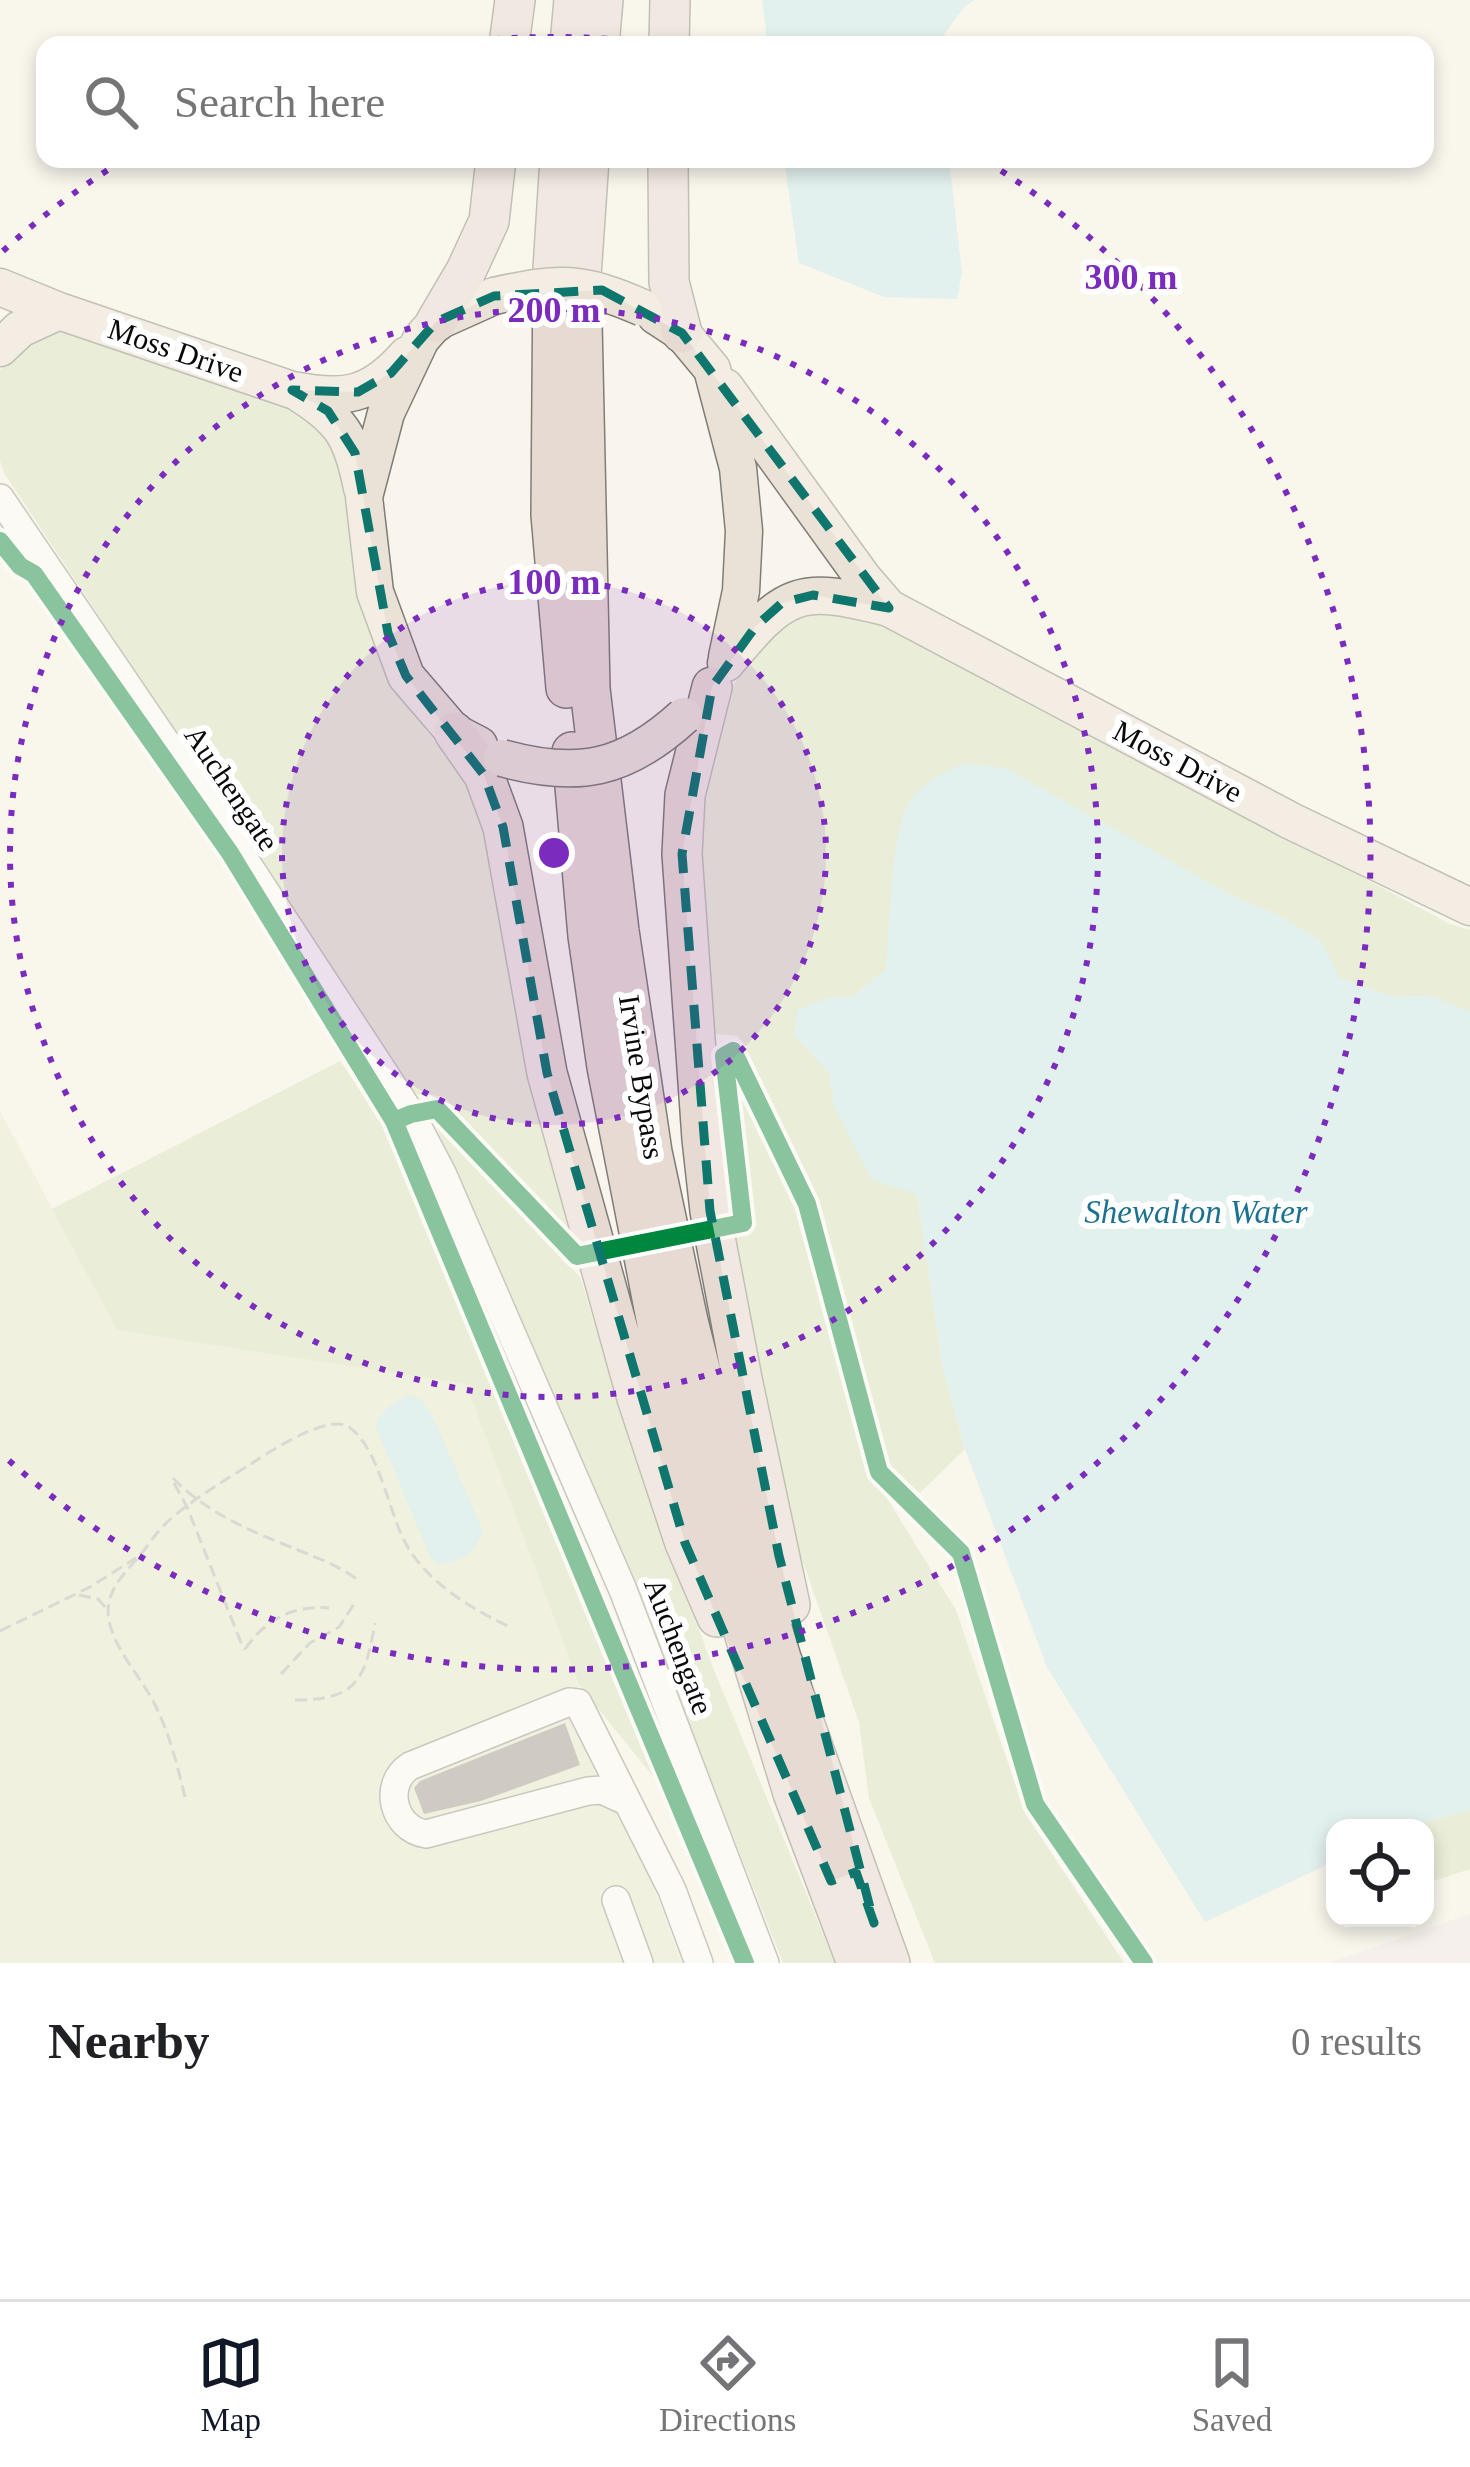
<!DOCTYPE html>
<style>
:root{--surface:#fff;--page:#f6f6f6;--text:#202124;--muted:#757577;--line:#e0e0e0;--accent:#111827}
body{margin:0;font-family:"Times New Roman",serif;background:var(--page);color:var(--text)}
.controls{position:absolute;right:36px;bottom:36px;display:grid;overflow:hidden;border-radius:24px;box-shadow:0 6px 18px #0003}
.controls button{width:108px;height:108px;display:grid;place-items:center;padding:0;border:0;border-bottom:3px solid var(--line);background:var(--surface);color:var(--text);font:60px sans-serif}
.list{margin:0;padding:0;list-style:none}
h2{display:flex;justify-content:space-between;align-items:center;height:156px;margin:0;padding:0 48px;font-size:51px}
h2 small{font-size:39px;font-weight:400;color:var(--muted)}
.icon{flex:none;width:66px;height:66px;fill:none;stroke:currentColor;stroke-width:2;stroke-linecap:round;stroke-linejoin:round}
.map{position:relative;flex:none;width:1470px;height:1963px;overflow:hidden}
.search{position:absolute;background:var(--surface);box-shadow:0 6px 18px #0003;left:36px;right:36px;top:36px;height:132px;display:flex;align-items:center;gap:30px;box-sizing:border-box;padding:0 42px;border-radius:24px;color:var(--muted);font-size:45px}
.sheet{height:336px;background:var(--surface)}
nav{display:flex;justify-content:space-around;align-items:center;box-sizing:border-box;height:168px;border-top:3px solid var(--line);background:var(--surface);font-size:33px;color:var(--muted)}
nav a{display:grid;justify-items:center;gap:6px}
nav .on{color:var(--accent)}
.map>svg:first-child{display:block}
</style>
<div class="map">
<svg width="1470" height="1963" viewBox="0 0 1470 1963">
<rect width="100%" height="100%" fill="#f9f5ec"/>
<path fill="#efe8ea" d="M1470,1914V1963H1329Z"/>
<path fill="#e5eccd" d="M0,1111L117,1330L466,1383L682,1963H0Z"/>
<path fill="#d7e3bc" d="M77,327L290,402L325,429L346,459L373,630L425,729L474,790L571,1235L435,1095L412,1094L402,1074L4,473L0,461V371L7,358L42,331Z
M811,608L846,609L908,635L1450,924L1470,930V1012L1430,996L1393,997L1339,978L1322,942L1284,918L1235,897L910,801L898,838L886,969L854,996L825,999L793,1034L829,1072L834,1107L917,1194L943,1369L965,1449L920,1493L892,1473L816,1201L738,1036L710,1033L689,846L729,692L757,647L780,624Z
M731,1059L803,1211L870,1471L956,1610L1025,1813L1124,1963H935L869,1798L859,1722L786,1513L730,1233L749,1228Z
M340,1061L389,1132L656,1780L579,1685L466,1384L117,1330L52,1209Z
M436,1127L580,1277L639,1470L714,1670L835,1963H783L714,1788Z
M1470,1810V1869L1425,1884V1828H1404Z"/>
<path fill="#c5e8f0" d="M762,0H975L965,6L936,45H768Z
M784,159H949L962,273L957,299L884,297L799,263Z
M964,763L1006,768L1235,897L1284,918L1322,942L1340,978L1393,997L1430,996L1470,1011V1810L1404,1828H1335V1861L1205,1922L1047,1667L965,1449L943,1369L917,1194L872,1180L834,1107L829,1072L793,1034L798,1010L825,999L854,996L886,969C889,931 891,829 910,801C922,783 945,772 964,763Z
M410,1395L422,1400L436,1424L483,1531C476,1551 461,1564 439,1564L431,1558L376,1428C381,1410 393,1402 410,1395Z"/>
<path fill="#9b9893" d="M565,1723L580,1765L481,1801L424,1814L414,1788L420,1781Z"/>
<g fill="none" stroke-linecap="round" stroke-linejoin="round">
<g stroke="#918f8b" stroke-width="30">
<path id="minor" d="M0,498L212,810L411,1114L442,1173L623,1590L765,1963
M624,1800L602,1790L588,1791L426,1834C393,1829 382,1784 410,1766L569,1702L578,1703L672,1890L699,1963
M616,1900L639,1963"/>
</g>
<g stroke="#7e7d78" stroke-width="39">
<path id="major" d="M0,287L59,311L292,390C344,400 370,397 407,355
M656,316L682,333L712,369L738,468L744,531L741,591L727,657
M0,348L20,329L59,311
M725,387L863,578L889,608
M300,394C343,421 352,438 362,488
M726,663C785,592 797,584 889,608L1291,821L1470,907
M479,745L454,732L406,676L375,592L364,497L386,413L421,339L436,322L494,296"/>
</g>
<g stroke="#7e7d78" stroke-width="42">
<path id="highway" d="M509,45L515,0
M570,45L574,0
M599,45L603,0
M669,45L670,0
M560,159L553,269L551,515L566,688
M589,159L581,276L590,689L619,931L652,1152L688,1321L732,1496L781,1658L890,1963
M668,159L669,282L682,333
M436,322L466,271L489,221L496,159
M712,687L685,795L682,854L702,1139L710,1211L742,1379L790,1605
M454,732L484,775L503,827L547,1073L637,1398L685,1543L717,1617
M572,752L588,936L607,1067L660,1339L693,1465L793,1793L857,1963"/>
</g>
<path stroke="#b6b5b4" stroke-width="3" stroke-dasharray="12 6" stroke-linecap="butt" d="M173,1478C206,1513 253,1532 298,1550C320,1559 339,1566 358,1580
M174,1483L187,1507L244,1650
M79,1595L98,1599L106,1608
M0,1631L90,1587L136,1558
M245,1649C266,1619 293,1605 329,1608
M281,1674L310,1643L339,1627L354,1604
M295,1700C357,1700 365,1680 375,1623
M185,1797C177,1764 169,1731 153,1701C140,1676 115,1650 109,1621C104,1593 121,1577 138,1558C150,1543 159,1528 174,1516C199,1495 229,1478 257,1460C276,1448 328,1414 349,1427C379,1448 388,1510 405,1542C424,1580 471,1609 510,1627"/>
<use href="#minor" stroke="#fefefc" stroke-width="27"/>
<use href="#major" stroke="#eae2d7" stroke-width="36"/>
<use href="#highway" stroke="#e7dad3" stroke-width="39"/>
<g stroke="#7e7d78" stroke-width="39" stroke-linecap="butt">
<path id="major-bridge" d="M494,296C560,281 582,281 643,308
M502,758C578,779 625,770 684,716"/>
</g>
<use href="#major-bridge" stroke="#eae2d7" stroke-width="36"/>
<g stroke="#fff" stroke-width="26">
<path id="cycleway" d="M0,541L20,566L34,574L230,853L394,1121L745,1963
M394,1121L411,1114L437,1109L577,1256L743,1223L724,1056L733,1051L807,1204L879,1472L961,1553L1035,1804L1144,1963"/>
</g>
<use href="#cycleway" stroke="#00873e" stroke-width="18"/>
</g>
<path d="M0 0H1470V1963H0ZM602,290L682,333L889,608L813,595L782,603L756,626L712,687L682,854L710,1211L779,1556L874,1923L856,1872L831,1881L685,1543L547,1073L503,827L484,775L406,676L388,633L355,453L328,411L292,390L358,392L391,373L436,322L494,296Z" fill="#f9f5ec" fill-opacity=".55" fill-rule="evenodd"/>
<path fill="none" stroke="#0f766e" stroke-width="9" stroke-dasharray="24 15" stroke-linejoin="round" d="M602,290L682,333L889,608L813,595L782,603L756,626L712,687L682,854L710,1211L779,1556L874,1923L856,1872L831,1881L685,1543L547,1073L503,827L484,775L406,676L388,633L355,453L328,411L292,390L358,392L391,373L436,322L494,296Z"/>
<circle cx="554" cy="853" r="272" fill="#7b2cbf" fill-opacity=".12"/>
<g fill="none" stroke="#7b2cbf" stroke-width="6" stroke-dasharray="6 12">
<circle cx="554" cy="853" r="272"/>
<circle cx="554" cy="853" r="544"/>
<path d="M3 251A816 816 0 0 1 122 161M440 45A816 816 0 0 1 668 45M986 161A816 816 0 1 1 3 1455"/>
</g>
<g text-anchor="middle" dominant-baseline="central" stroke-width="12" stroke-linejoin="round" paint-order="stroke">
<g font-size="30" fill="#090909" stroke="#fff">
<text transform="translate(176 350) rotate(19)">Moss Drive</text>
<text transform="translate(1178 761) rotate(28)">Moss Drive</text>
<text transform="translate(232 788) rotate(56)">Auchengate</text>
<text transform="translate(642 1077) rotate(81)">Irvine Bypass</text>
<text transform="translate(679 1646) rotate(69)">Auchengate</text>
</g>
<g font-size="33" font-style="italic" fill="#1c7192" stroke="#fff">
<text x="1196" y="1212">Shewalton Water</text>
</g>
</g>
<circle cx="554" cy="853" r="18" fill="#7b2cbf" stroke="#fff" stroke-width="6"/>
<g font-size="36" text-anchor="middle" font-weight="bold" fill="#7b2cbf" stroke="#fff" stroke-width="12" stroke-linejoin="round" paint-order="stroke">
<text x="1131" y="289">300 m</text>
<text x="554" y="322">200 m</text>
<text x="554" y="594">100 m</text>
</g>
</svg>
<div class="controls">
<button><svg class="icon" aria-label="locate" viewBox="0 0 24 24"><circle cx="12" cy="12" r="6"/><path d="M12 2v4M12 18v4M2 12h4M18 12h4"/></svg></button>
</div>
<div class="search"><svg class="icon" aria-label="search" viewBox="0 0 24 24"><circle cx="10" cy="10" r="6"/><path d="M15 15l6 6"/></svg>Search here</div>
</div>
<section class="sheet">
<h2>Nearby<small>0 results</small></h2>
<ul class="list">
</ul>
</section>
<nav>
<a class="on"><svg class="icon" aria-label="map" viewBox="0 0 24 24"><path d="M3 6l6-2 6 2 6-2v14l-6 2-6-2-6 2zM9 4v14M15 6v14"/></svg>Map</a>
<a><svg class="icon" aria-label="directions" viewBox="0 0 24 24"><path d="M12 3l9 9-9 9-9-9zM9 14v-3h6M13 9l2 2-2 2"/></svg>Directions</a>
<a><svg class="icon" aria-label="saved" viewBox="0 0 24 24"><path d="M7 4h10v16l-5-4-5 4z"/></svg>Saved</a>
</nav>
